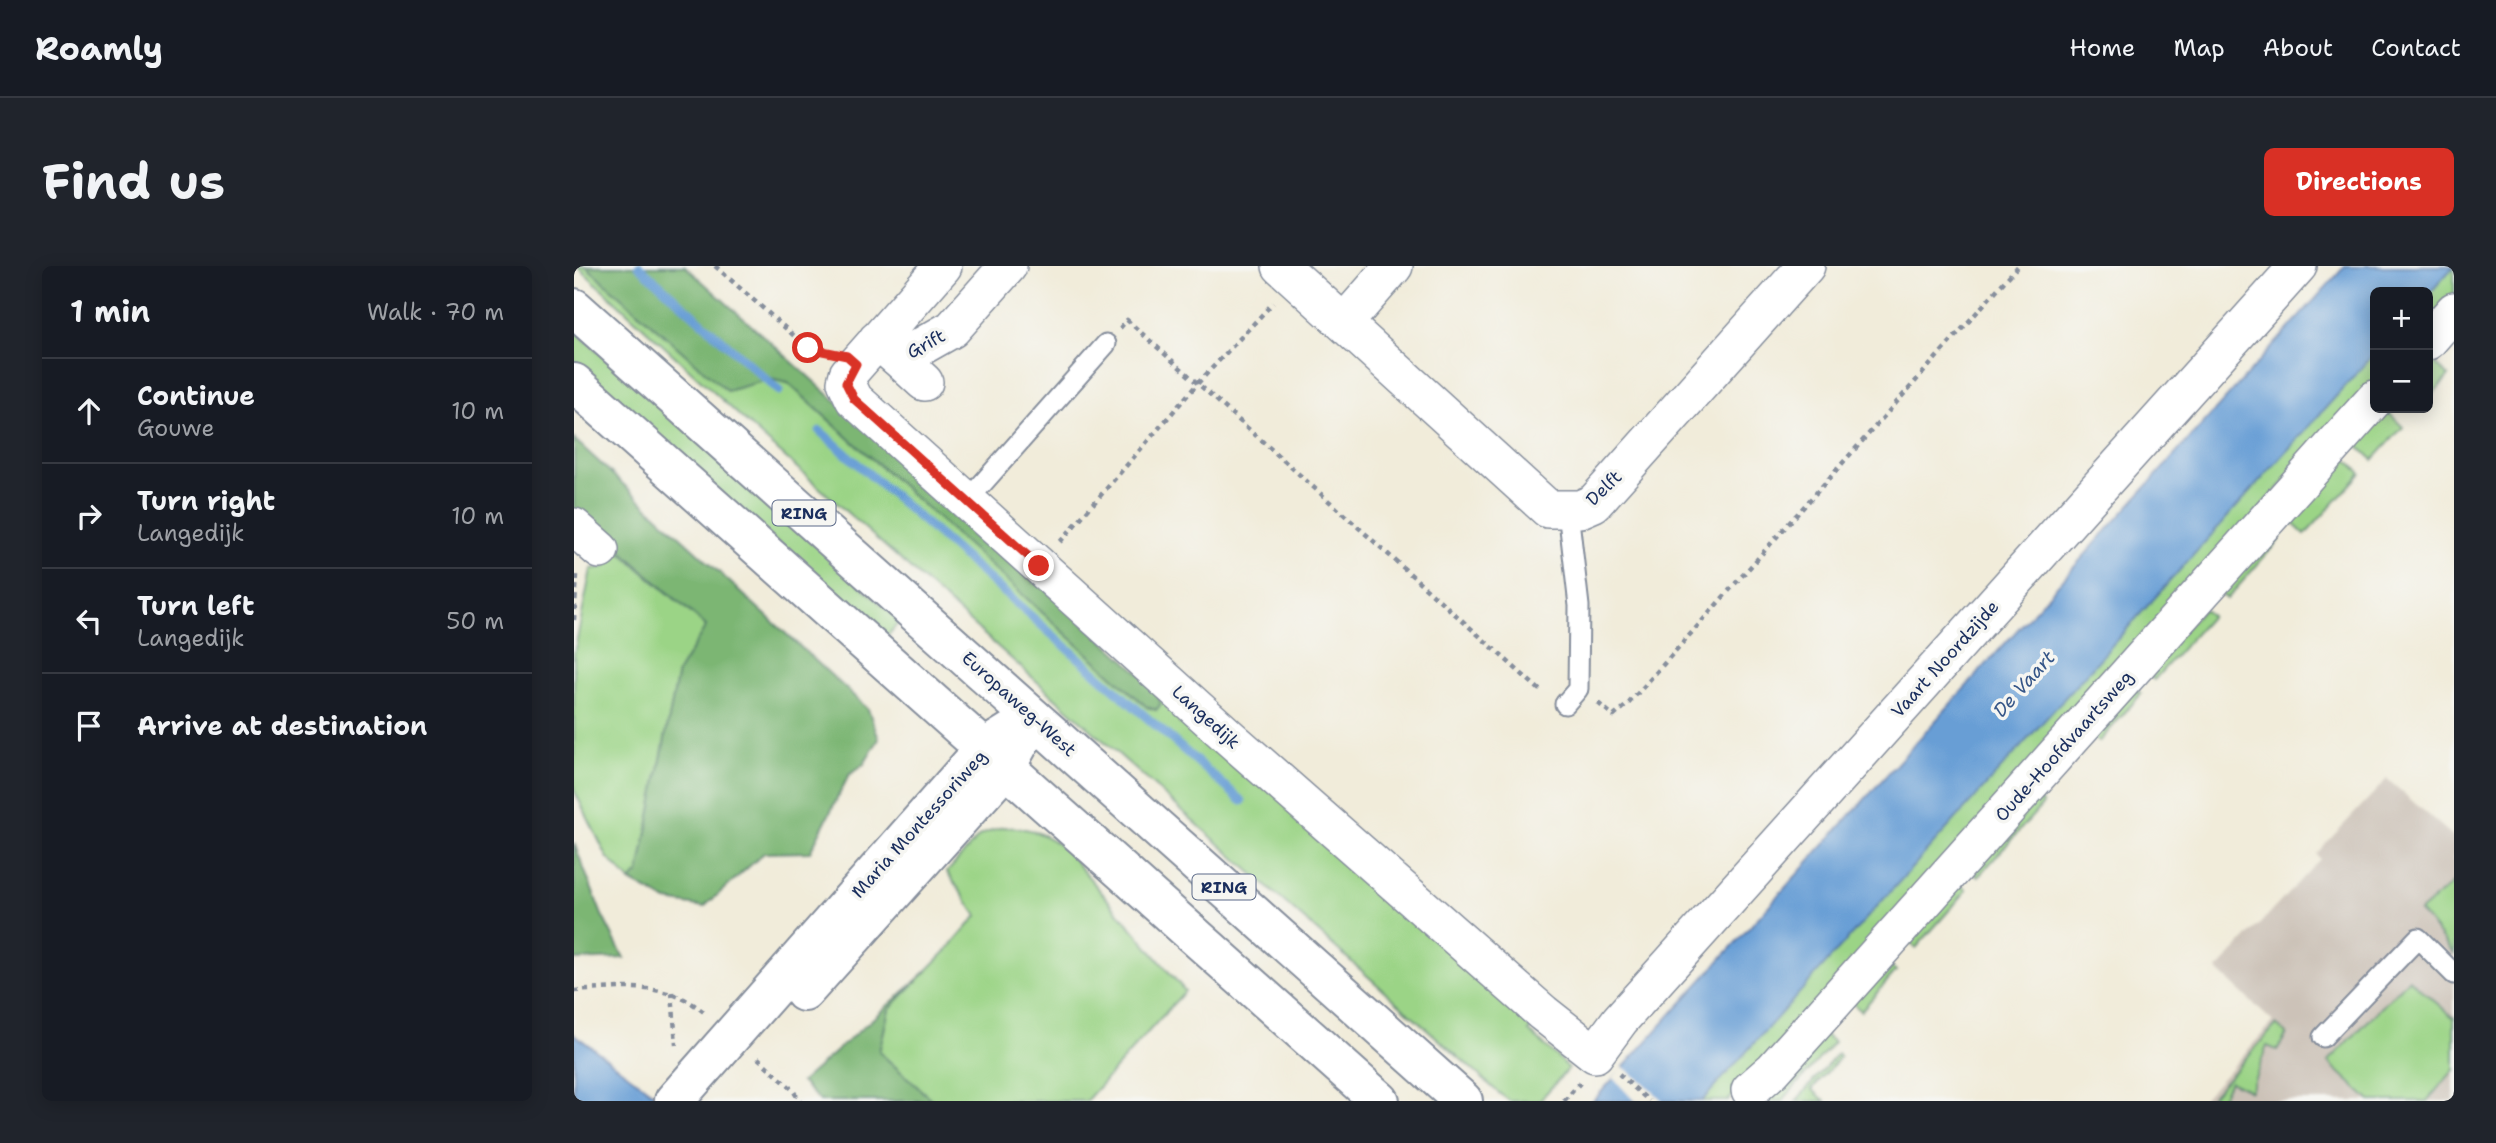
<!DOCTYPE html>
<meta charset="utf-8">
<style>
:root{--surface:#171b24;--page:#20242c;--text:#f1f3f6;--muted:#9ea1a6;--line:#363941;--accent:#d93025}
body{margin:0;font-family:"Shantell Sans",sans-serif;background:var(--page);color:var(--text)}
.controls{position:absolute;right:21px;top:21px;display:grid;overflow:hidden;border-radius:10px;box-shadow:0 4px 18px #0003}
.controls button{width:63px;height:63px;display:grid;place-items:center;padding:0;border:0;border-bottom:2px solid var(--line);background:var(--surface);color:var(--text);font:35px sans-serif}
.stop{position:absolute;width:21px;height:21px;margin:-16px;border:5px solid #d93025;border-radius:50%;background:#fff}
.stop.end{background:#d93025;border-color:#fff;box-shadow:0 2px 7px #0008}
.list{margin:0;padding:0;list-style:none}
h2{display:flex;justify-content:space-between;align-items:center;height:91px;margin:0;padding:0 28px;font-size:30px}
h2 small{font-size:23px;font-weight:400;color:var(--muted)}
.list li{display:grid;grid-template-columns:46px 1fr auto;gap:21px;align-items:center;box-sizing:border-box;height:105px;padding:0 28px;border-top:2px solid var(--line)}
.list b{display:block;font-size:26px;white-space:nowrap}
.list p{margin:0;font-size:23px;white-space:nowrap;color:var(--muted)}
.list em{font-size:23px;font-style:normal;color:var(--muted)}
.icon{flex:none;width:38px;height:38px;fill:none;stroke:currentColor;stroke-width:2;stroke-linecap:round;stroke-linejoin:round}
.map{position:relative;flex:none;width:1880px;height:835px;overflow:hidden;border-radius:10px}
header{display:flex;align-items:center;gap:42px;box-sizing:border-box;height:98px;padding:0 35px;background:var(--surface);border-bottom:2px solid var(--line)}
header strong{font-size:33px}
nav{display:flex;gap:38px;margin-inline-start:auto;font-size:24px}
.intro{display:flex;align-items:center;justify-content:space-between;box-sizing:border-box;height:168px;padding:0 42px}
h1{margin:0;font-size:49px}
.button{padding:18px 32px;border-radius:10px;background:var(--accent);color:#fff;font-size:24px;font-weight:700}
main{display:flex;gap:42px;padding:0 42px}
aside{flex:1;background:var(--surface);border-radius:10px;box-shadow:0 4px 18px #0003}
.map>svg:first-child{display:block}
</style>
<header>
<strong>Roamly</strong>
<nav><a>Home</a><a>Map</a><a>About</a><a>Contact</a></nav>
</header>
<div class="intro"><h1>Find us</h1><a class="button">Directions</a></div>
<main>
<aside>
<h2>1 min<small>Walk · 70 m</small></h2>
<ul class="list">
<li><svg class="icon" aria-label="ahead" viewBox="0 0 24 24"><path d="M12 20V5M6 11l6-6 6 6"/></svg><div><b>Continue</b><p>Gouwe</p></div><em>10 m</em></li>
<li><svg class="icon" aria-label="right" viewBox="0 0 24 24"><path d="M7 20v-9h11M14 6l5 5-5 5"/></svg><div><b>Turn right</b><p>Langedijk</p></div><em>10 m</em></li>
<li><svg class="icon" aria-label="left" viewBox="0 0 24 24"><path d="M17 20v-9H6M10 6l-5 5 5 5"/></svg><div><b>Turn left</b><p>Langedijk</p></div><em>50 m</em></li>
<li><svg class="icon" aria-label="arrive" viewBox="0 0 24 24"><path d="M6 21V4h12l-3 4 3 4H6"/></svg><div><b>Arrive at destination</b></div></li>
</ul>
</aside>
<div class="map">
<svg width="1880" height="835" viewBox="0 0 1880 835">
<rect width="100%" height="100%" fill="#f6f6f2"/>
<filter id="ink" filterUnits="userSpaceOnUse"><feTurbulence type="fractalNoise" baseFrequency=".0143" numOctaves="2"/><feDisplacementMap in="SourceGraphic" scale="14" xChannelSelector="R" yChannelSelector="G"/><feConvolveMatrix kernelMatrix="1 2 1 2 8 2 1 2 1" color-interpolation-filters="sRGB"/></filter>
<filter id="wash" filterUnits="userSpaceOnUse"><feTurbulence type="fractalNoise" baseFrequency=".00686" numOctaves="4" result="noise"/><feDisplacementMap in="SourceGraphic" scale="28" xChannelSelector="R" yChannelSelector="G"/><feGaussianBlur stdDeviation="1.57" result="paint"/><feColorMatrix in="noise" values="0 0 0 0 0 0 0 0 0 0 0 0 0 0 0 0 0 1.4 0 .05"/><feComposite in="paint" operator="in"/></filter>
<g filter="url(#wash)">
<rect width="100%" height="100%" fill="#f1ecda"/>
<path fill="#ccc2b8" d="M1813,513L1880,571V835H1627L1699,756L1643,704L1746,593L1742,588Z"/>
<path fill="#9bd486" stroke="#5b8272" stroke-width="2" d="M3,0H12L153,125L196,113L214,117L573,441L582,444L580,420L960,759L955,765L995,802L965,835H936L926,828L184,167Z
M1880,0V28L1854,57V29Z
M0,64L326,355L311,373L0,96Z
M1801,87V115L1154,835H1128Z
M1855,92L1875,110L1854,133V93Z
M1810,142L1829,161L1799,194L1779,175Z
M1768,189L1787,207L1731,269L1712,251Z
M1699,265L1706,273L1653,333L1645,326Z
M45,285L132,360L104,406L65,607L56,615L33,591L0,524V388L17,303L31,301Z
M1629,343L1637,350L1580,414L1571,407Z
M1559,421L1567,428L1525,476L1516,468Z
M1461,530L1469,538L1404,611L1395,603Z
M429,561C454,561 471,567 491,583L611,725L512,835H359L305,786L315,743L378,679L403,650L373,606L406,569Z
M1384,616L1393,624L1342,682L1332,673Z
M1880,616V687C1866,673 1859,658 1845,646Z
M1312,696L1322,705L1287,745L1276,735Z
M1835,713L1880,752V804L1853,835H1796L1754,796Z
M1702,759L1713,768L1703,784L1693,780L1676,825L1656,815L1646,835H1633Z
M1248,766L1260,776L1208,835H1179Z
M1263,788L1266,791L1238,823L1251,835H1222Z"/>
<path fill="#7cb673" stroke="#4c7268" stroke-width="2" d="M12,0H111L580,420L587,438L582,444L573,441L214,117L196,113L153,125Z
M0,173L294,443L305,473L290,498L275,509L236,586L190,587L130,641L93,635L56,615L65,607L104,406L132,360L0,243Z
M0,577L28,649L50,692L0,694Z
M354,704L315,743L305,786L359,835H246L227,816Z"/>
<path fill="#689ed5" stroke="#42669a" stroke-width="2" d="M1771,0H1880L1854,29V26H1801V87L1128,835H1019Z
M0,768L90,835H0Z"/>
<path fill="#f1ecda" d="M1048,800L1070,817L1089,835H1062L1057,831L1039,812Z"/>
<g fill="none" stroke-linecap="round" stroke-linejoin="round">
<path stroke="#689ed5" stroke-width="9" d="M65,0L205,125
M246,165L668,535"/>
</g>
</g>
<g filter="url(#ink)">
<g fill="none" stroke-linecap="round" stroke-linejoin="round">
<g stroke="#868e9c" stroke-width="23">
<path id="service" d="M393,235L532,78
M991,438L1004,423L1005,340L994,245
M1749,771L1844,672L1880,708"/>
</g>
<g stroke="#868e9c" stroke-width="40">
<path id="minor" d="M369,0L274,108L272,116L280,133L656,472L969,747L1021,788L1046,754L1724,0
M707,0L974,243H1006L1020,237L1232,0
M770,57L820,0
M303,74L325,93L378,63L434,0
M1854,75L1880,45
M325,93L350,116
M0,261L26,284
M1176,824L1199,804L1801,133"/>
</g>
<g stroke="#868e9c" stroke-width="42">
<path id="tertiary" d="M230,726L432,501L448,472
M100,835L411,482L459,452"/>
</g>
<g stroke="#868e9c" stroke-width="42">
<path id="primary" d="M0,42L889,835
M0,117L806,835"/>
</g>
<path stroke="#868e9c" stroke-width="4.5" stroke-dasharray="5 5" stroke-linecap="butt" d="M141,0L234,82L248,87
M546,62L553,54L969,427
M486,276L625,116L699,37
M0,354L3,309
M1024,437L1040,450L1055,437L1444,0
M0,725C47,722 94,714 132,748
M98,726L102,779
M184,792L218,823L226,835
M1045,808L1075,835
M990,835L1006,817"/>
<use href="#service" stroke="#fff" stroke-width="19"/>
<use href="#minor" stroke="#fff" stroke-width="37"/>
<use href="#tertiary" stroke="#fff" stroke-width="38"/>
<use href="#primary" stroke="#fff" stroke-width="38"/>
</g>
</g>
<g fill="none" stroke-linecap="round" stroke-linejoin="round" filter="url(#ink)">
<path stroke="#d93025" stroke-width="9" d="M234,82L273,90L282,98L272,117L280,133L465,300"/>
</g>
<g text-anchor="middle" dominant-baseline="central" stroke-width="7" stroke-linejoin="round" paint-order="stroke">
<g fill="#f6f6f2" stroke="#5d6b8a" stroke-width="2">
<rect x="198.5" y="234.5" width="63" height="25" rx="5"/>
<rect x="618.5" y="608.5" width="63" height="25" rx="5"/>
</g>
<g font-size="16" font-weight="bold" fill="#1b2f5e">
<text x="230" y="247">RING</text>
<text x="650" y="621">RING</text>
</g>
<g font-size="18" fill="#1b2f5e" stroke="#f6f6f2">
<text transform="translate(352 78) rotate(-29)">Grift</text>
<text transform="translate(1030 222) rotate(-44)">Delft</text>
<text transform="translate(1371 393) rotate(-48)">Vaart Noordzijde</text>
<text transform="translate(445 438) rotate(42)">Europaweg-West</text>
<text transform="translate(632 451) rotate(42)">Langedijk</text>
<text transform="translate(1490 480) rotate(-48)">Oude-Hoofdvaartsweg</text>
<text transform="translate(345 558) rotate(-48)">Maria Montessoriweg</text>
</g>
<g font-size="19" font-style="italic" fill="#365688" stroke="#f6f6f2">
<text transform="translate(1450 418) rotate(-48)">De Vaart</text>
</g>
</g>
</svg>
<div class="controls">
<button>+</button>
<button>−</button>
</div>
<div class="stop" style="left:234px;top:82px"></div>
<div class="stop end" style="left:465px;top:300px"></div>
</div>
</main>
